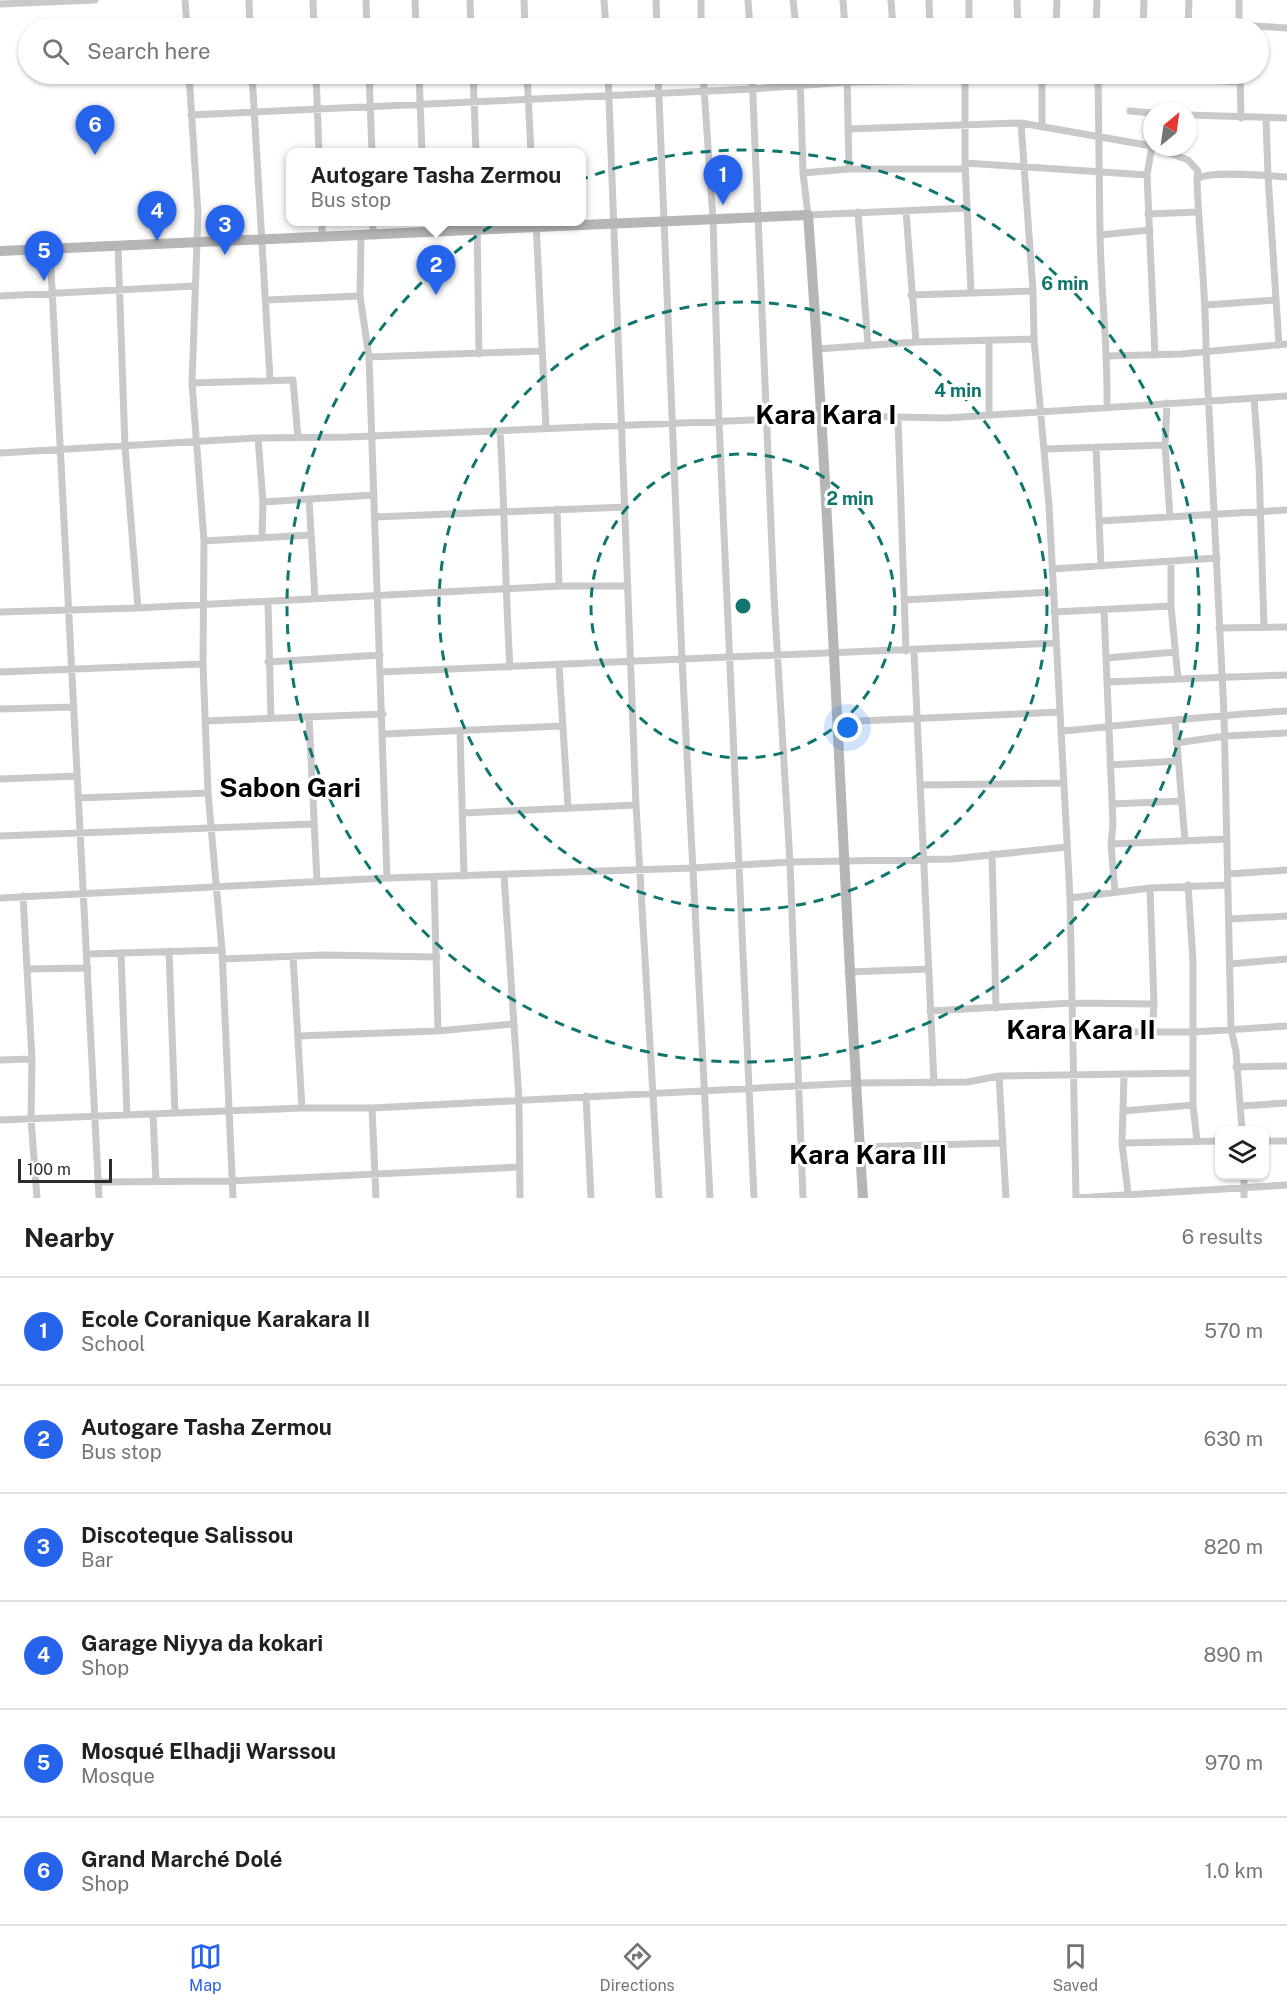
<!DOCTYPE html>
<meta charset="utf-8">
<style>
:root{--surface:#fff;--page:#f2f2f2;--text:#202124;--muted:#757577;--line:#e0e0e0;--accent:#2563eb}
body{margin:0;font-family:"Public Sans",sans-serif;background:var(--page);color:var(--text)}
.controls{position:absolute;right:18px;bottom:18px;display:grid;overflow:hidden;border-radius:12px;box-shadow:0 2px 4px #0004}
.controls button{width:54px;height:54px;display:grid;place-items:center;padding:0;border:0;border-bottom:2px solid var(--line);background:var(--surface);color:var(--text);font:30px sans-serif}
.compass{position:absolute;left:1143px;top:102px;width:54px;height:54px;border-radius:50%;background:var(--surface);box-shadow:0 2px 4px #0004;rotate:29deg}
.scale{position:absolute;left:18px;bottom:15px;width:94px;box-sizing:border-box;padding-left:6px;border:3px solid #2c2c2c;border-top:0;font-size:16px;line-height:21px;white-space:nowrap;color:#2c2c2c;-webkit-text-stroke:4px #fff;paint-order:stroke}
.you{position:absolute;left:848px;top:728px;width:21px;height:21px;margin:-15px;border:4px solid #fff;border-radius:50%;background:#1a73e8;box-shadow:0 0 0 9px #1a73e833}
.badge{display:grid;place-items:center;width:39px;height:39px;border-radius:50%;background:var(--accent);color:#fff;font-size:20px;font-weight:700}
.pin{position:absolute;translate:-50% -50px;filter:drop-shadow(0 2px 3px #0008)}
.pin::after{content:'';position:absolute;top:32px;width:21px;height:18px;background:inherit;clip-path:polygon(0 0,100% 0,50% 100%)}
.popup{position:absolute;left:286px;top:148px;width:300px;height:78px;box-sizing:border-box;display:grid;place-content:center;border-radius:12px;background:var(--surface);filter:drop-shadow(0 2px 4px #0005);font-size:20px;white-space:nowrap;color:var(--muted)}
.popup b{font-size:22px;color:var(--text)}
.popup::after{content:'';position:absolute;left:50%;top:100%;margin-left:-12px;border:12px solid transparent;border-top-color:var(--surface)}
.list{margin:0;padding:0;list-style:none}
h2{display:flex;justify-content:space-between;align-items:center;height:78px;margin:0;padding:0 24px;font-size:26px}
h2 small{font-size:20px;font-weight:400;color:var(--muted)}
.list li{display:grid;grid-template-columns:39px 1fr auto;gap:18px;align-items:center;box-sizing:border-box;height:108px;padding:0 24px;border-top:2px solid var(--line)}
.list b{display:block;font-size:22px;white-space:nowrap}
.list p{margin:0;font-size:20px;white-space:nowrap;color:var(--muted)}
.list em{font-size:20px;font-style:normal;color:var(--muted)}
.icon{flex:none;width:33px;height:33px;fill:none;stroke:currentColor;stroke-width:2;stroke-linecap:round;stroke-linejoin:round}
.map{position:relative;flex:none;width:1287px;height:1198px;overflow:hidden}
.search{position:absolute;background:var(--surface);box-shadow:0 2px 4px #0004;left:18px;right:18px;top:18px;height:66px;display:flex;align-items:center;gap:15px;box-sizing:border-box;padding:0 21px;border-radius:33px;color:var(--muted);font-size:22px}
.sheet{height:726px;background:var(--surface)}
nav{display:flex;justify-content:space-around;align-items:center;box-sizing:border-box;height:84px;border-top:2px solid var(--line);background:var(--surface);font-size:16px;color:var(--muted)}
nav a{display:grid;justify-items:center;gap:3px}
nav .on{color:var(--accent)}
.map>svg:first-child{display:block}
</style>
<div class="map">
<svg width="1287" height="1198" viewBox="0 0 1287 1198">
<rect width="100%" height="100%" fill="#fff"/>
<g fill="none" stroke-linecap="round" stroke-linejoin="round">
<path stroke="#c9c9c9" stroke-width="7" d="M185,0L187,28
M249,0L250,28
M313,0L314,28
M366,0L367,28
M415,0L416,28
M470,0L471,28
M524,0L525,28
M604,0L606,28
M656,0L657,28
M748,0L750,28
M793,0L796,28
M843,0L845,28
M891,0L893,28
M929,0L930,28
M969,0V28
M1017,0L1018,28
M0,4L95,0
M1238,25L1287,28
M1239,27V0
M701,28V0
M1056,28L1057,0
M1096,28L1097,0
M1143,28L1144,0
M1188,28L1189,0
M189,74L198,214L192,383L204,541L203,664L208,793L222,950L233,1198
M252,74L270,379
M316,74L319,152
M369,74L372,152
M419,74L422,152
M473,74L476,152
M527,74L531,152
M608,74L636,805L659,1198
M658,74L682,659L710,1198
M703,74L713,220L719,422L754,1198
M752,74L774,597L790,862L803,1198
M800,74L803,173L808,215L967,208
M847,74L849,169
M965,74V163L971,292
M1098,74C1099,127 1099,180 1100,234C1101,292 1108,349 1107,407
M1240,74L1241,118
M1042,79V127
M1130,111L1152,113
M191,115L753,89L848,82L1142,76L1240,82
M1188,115L1287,118
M1266,118L1268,176L1279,345
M1021,123L1152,146L1147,175L1155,355
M849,129L1021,123L1033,291L1034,339L1049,506L1070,898L1076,1198
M1154,147L1188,160L1198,171L1197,179
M965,163L1147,175
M803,173L849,169H965
M906,211L916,342
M858,212L868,346
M1148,214L1197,212
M322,222V238
M373,222V236
M477,222L479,354
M536,222L546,428
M1100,235L1150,230
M361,237L360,296L369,357L387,878
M118,246L125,447L138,608
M50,250L99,1198
M911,295L1033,291
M0,296L195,286
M266,300L360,296
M1206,305L1275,300
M989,340V415
M817,349L916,342L1034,339
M1108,356L1181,354L1287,344
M369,357L542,351
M192,383L293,380L298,438
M1254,398L1259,466L1264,627
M1167,403L1165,445L1170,517
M898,419L906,651
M500,431C505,510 505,588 510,667
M258,438L263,502L262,538
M1096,447L1101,566
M1045,449L1165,445
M0,453L258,438L348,437L846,416L946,418L1287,396
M309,499L315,598
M263,502L374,495
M557,509L559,586
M375,517L626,507
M1100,521L1287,510
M204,541L311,535
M1171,563V606L1178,679L1287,675
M1052,569L1217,558
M904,600L1053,592
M268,602L271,718
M1104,610L1113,824L1111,844L1115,892
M0,612L138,608L559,586H628
M1054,612L1171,606
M1219,628L1287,627
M914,651L934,1083
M1106,658L1175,652
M268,662L380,655
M559,665L568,807
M0,672L203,664
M381,672C606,663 831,654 1056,643
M1108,682L1178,679
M0,709L74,707
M309,717L317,881
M1175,720L1185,841
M205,721L383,714
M837,722L1060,712
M460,731L464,876
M1062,731C1137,724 1212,715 1287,711
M384,734L561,726
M1176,743L1225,736L1287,733
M1110,765L1178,761
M0,779L77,776
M921,785L1064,783
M78,798L208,793
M1112,804L1181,801
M464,813L636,805
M0,836L313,824
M1111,844L1227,839
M992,854L996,1008
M1228,874L1287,870
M504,875L519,1100L520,1198
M434,878L438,1031
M1188,885L1193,961V1105L1197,1141
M1150,888L1154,1004
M23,896L32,1059L31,1119L37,1198
M0,898L387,878L693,868L790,862L952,859L1067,847
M1070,898L1150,888L1228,885
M1230,919L1287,916
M169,951L175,1113
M121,953L127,1115
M88,954L222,950
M293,956L302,1108
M222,959L323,955L437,957
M1230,964L1287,959
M27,969L88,968
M848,972L929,969
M930,1011L1072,1003L1154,1004L1152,1032
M1072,1032H1194L1287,1026
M298,1036L438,1031L512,1024
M0,1060L32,1059
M1236,1067L1287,1066
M999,1076L1006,1198
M1124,1076L1122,1143L1128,1193
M586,1096L591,1198
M1241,1106L1287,1103
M372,1108L376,1198
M1123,1111L1193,1105
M153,1114L156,1181
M0,1120L302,1108H372L856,1083L967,1082L999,1076L1192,1073
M1242,1130L1236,1051L1231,1029L1224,714L1206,350C1206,293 1199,236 1197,179C1210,170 1269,176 1287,177
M1264,1141H1287
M1122,1143L1220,1141
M860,1147L1002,1143
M1244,1176V1198
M97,1182L232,1181L519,1167
M1076,1198L1287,1185"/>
<path stroke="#b6b6b6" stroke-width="10" d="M0,251L808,215C832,543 842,871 863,1198"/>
</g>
<g fill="none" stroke="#0f766e" stroke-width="3" stroke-dasharray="10 8">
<circle cx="743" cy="606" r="152"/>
<circle cx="743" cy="606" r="304"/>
<circle cx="743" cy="606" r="456"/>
</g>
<g text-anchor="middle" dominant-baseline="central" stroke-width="6" stroke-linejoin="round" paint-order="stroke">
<g font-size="27" font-weight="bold" fill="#000" stroke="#fff">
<text x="826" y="414">Kara Kara I</text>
<text x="290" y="787">Sabon Gari</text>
<text x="1081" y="1029">Kara Kara II</text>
<text x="868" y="1154">Kara Kara III</text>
</g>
</g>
<circle cx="743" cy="606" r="9" fill="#0f766e" stroke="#fff" stroke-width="3"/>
<g font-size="18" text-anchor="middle" font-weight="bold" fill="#0f766e" stroke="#fff" stroke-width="6" stroke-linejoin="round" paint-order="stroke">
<text x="1065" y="290">6 min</text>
<text x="958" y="397">4 min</text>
<text x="850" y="505">2 min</text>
</g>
</svg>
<div class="controls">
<button><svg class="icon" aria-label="layers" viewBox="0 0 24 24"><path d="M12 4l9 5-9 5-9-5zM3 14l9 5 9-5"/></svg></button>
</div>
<svg class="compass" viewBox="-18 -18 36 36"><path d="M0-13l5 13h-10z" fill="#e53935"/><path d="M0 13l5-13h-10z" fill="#757577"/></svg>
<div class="scale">100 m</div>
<div class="you"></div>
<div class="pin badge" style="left:723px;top:205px">1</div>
<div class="pin badge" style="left:436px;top:295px">2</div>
<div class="popup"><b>Autogare Tasha Zermou</b>Bus stop</div>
<div class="pin badge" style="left:225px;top:255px">3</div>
<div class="pin badge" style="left:157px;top:241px">4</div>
<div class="pin badge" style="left:44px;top:281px">5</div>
<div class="pin badge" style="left:95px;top:155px">6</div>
<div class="search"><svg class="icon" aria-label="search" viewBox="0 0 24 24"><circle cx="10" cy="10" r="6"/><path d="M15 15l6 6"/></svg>Search here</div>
</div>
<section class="sheet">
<h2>Nearby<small>6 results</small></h2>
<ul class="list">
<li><span class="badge">1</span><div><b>Ecole Coranique Karakara II</b><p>School</p></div><em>570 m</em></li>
<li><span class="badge">2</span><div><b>Autogare Tasha Zermou</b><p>Bus stop</p></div><em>630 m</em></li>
<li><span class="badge">3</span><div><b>Discoteque Salissou</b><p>Bar</p></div><em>820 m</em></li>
<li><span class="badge">4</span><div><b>Garage Niyya da kokari</b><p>Shop</p></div><em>890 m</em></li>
<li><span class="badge">5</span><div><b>Mosqué Elhadji Warssou</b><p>Mosque</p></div><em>970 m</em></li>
<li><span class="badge">6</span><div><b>Grand Marché Dolé</b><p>Shop</p></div><em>1.0 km</em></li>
</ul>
</section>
<nav>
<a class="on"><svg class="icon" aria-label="map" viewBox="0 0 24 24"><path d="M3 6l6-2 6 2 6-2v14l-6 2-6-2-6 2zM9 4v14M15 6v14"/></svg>Map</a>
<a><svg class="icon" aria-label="directions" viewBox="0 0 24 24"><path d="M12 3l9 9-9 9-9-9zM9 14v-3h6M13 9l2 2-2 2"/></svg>Directions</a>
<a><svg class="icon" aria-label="saved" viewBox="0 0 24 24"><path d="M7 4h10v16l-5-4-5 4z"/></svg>Saved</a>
</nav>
